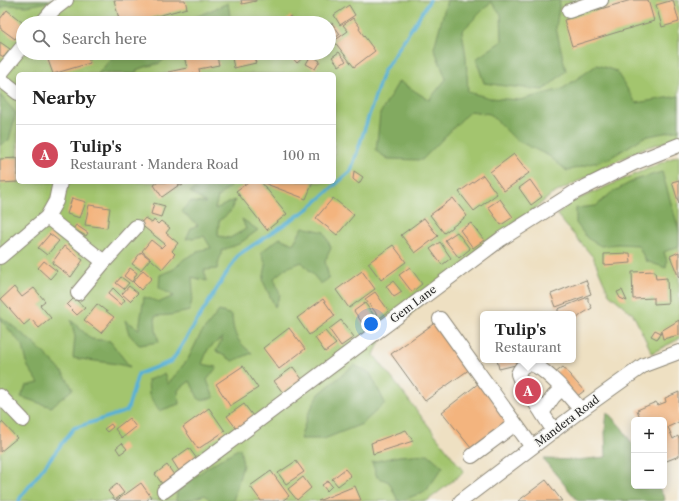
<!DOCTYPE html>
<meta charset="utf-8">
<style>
:root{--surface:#fff;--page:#f2f2f2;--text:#222;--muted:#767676;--line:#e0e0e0;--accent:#d1495b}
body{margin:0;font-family:"Libre Caslon Text",serif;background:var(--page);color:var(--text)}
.controls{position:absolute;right:12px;bottom:12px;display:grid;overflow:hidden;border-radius:6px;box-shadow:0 2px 10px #0003}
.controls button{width:36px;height:36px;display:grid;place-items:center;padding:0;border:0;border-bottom:1px solid var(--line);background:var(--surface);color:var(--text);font:20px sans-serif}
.you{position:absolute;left:371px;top:324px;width:14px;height:14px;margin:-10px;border:3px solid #fff;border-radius:50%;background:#1a73e8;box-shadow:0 0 0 6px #1a73e833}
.badge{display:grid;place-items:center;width:26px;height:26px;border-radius:50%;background:var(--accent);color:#fff;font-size:13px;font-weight:700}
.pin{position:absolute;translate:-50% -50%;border:2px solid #fff;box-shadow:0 1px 4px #0006}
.popup{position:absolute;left:480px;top:311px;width:96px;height:52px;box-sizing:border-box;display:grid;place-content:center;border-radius:6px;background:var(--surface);filter:drop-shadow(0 1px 3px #0005);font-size:13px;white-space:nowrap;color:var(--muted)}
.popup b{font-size:15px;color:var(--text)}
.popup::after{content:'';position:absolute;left:50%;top:100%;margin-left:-8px;border:8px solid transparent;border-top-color:var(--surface)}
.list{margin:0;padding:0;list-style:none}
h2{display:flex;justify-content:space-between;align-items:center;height:52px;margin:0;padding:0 16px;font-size:17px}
h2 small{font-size:13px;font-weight:400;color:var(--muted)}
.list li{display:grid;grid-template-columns:26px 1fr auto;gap:12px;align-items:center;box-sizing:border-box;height:60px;padding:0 16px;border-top:1px solid var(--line)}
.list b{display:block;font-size:15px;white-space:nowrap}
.list p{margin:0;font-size:13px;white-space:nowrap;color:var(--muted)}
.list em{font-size:13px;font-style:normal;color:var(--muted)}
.icon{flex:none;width:22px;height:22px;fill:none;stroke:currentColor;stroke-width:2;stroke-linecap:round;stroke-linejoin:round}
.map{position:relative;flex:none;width:679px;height:501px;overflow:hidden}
.search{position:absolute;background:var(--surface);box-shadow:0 2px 10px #0003;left:16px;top:16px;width:320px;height:44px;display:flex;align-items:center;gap:10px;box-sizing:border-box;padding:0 14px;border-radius:22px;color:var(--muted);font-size:15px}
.panel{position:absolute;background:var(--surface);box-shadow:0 2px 10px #0003;left:16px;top:72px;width:320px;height:112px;border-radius:6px}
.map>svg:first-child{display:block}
</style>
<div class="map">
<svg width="679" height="501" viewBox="0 0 679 501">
<rect width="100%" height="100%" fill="#f6f6f2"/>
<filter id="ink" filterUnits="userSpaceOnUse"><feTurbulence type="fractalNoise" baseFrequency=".025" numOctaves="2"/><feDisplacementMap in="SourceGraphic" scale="8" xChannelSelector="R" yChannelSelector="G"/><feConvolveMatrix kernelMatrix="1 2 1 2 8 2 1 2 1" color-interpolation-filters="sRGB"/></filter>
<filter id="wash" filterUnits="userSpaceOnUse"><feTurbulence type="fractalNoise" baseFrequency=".012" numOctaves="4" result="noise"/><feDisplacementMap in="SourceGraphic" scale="16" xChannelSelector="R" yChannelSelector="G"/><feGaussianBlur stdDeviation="0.9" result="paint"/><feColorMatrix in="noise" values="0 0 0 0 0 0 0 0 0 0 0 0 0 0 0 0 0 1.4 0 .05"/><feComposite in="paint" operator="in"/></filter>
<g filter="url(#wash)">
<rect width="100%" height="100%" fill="#eee0c2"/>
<path fill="#a3c56e" stroke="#67784c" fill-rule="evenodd" d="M0,0H679V138L641,149L551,195L381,339L374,355L464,472L427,501H0ZM23,23H329V53H23ZM18,74H334V182H18Z
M679,155V339L652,353L633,314L609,294L593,257L557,215L569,203Z"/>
<path fill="#82aa61" stroke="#566a46" d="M0,0H49L48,2L27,6L7,5L0,9Z
M447,0H560L556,28L566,71L544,90L505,86L484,83L476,59L502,41L501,14L491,2L462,31L466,57L468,92L490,98L520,100L562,89L597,65L616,71L636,103L679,96V130L644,137L610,158L567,171L549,156L516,140L490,114L470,111L422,160L388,159L376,151L380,114L399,81L429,100L446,79L434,48Z
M228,3L231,23H174L191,19Z
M116,53H171L160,63L138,69L135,74H98Z
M0,95L16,113L9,140L0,145Z
M662,172L679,230V246L664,252L667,261L666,268L646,261L638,245L618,244L601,246L587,238L576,223V208L596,206L611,193L635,180Z
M204,182H235L218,197L215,209L235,200L230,212L219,221L218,236L230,238L246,229L242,219L258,230L239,244L222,250L217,269L204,270L207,281L192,277L193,292L190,311L170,315L155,316L156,331L159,342L139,345L129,334L125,320L139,329L144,297L160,302L174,296L159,288L160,275L174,269L184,259L201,250L211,248L204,236L186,239L191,228L198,225L181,211L190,202L206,203L190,192Z
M303,227L324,232L331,248L325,261L329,278L321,284L302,262L286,268L274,278L280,295L275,307L263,281L266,265L261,252L280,238L293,244Z
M219,311L232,315C233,334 237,342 252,353L233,361L216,351L223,337L208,349L202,364L217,367L207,380L214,398L199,400L190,381L178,390L179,404L159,411L149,395L148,380L164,374L168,384L188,359L200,335Z
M0,316C22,333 43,350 61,371C66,376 69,383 73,389L51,407L21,397L26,386L39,383L28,367L23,346L0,319Z
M71,320L91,339L110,341L130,367C112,362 92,361 73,358L75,337Z
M354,365L370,373L385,403L362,424L324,439H300L308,414L319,394Z
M607,412L622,428L634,447V486H658L665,499L664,501H578L543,459L577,460L606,457L605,430Z
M240,448L243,465L233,501H211L205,495L186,501H176L177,492C196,474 216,461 240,448Z
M428,454L443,467L426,491L401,501H398L389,482L377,477L372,462L399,456Z"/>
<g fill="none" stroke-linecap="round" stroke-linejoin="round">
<path stroke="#58b1d6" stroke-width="3.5" d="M19,501L20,498L74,428L127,411L138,374L172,361L238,255L308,209L351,171L383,72L430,0"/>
</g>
<g id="blocks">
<path fill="#f3b47e" d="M114,0H185L187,8L131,23H120Z
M241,0H256V1L242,4Z
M631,0H648L654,21L572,46L564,20Z
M673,0L679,22L662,27L656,5Z
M349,5L355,15L340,25L334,15Z
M7,10L23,23V29L15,39L0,28V19Z
M290,16L296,23H282Z
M353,18L360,27L359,29L375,51L354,67L334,41L348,31L343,25Z
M332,23L340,34L334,39L329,32V25Z
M0,42L10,49L4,57L0,55Z
M339,52L346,61L339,66L332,57Z
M59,53H86L90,63L53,74L47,57Z
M196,53V55L204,53H216L219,65L199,69L200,74H168V72L187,68L184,56Z
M231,53H281V57L265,60L264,55L254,58L256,63L234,68Z
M288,53H304L306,55L297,63Z
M312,53H323L320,58Z
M311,55L320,61L315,69L306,64Z
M514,154L529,173L504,191L490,172Z
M18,158V182L0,183V159Z
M354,171L363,177L359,184L353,179Z
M483,175L497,194L474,211L459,192Z
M530,180L542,197L531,205L519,188Z
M679,180V204L672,182Z
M158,182H184L182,186L178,184L179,185L162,197L154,185Z
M248,182H261L287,214L267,230L236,191Z
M261,182H313L306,199Z
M72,198L86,202L80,218L67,214Z
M333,198L354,215L337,235L316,218Z
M453,198L467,216L444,233L430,215Z
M500,199L513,217L501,225L488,207Z
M154,203L165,206L161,217L151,214Z
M89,205L110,208L107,228L85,225Z
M145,218L152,223L154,220L158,224L161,221L170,228L166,233L178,243L172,251L175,254L162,269L142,251L151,240L161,248L165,244L140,224Z
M424,218L438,236L415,253L401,235Z
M471,223L484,240L473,248L460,230Z
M76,225L88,233L86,236L73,229Z
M457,232L470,249L459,258L445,240Z
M50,234L59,241L47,255L38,248Z
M440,242L451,258L442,265L430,249Z
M393,245L406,262L381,280L368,263Z
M64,246L83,260L71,277L52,263Z
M141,252L150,259L141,270L132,264Z
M679,252V278L670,256Z
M630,253L631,263L604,265V254Z
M44,261L57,271L50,279L38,268Z
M410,267L422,284L412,292L399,275Z
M130,268L137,273L132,282L124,276Z
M143,270L152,278L141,290L133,282Z
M362,271L375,289L349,308L336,290Z
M655,271L656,279L667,278L668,303L654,304V298L633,299L632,272Z
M121,277L129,283L124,289L116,283Z
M586,280L591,294L556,307L551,294Z
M393,281L402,292L394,297L386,286Z
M129,286L138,293L130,301L122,294Z
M14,287L22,297L34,288L45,301L40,305L51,318L39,328L31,319L24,325L1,299Z
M113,288L125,300L121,305L108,294Z
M622,290L627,301L620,298L617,292Z
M375,292L389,311L380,318L365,299Z
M588,297V301L592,308L582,314L575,320L573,313L558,314V309Z
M74,298L85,308L77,315L67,305Z
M323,299L335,316L309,335L297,318Z
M365,303L376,318L365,327L354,311Z
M97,304L114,317L101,333L84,320Z
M341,320L354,337L341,346L329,329Z
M679,320V335L663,339L661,331Z
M436,322L470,369L425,401L391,354Z
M289,328L305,349L279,369L263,348Z
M655,330L661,333L657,339L651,336Z
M325,331L336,344L325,352L315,338Z
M497,360H528V362L499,369Z
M243,366L258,388L230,406L216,384Z
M293,367L302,379L283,393L274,381Z
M563,367L584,391L576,397L555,373Z
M479,383L511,424L475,453L442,412Z
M679,392V422L668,427L673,439L678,436L679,439V456L664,462V420H641L637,410L656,402L658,405L666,402L665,398Z
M244,404L256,420L239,432L227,416Z
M209,408L225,431L198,449L183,427Z
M129,418L136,427L122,438L115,429Z
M2,422L17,438L0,452V424Z
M111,424L113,427L107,432L104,429Z
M406,430L413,441L373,454L371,443Z
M122,443L127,449L120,454L116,448Z
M189,448L197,459L179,471L172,460Z
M296,461L304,472L286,484L278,473Z
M167,465L177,479L165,488L155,474Z
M345,469L351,476L338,486L332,479Z
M271,471L289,496L282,501H261L250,486Z
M303,477L311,488L297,500L288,489Z
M546,480L562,501H518Z
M328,481L332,486L327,491L322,485Z
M141,483L151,497L146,501H116Z
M117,484L124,493L115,500L108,491Z
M355,486L361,500L318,501Z"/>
</g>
</g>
<g filter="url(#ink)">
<use href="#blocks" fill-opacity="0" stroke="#8c8676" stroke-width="1"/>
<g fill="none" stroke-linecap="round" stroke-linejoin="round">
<g stroke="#8c8676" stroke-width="16">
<path id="minor" d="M569,11L601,0
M42,23L53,10L66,0
M0,74L23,46
M0,79L18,93
M47,217L104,262L136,227
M0,257L47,217L56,201L60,182
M78,293L104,262
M440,319L532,447
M0,396L23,420
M542,413L520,379L518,374C528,349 553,380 562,388
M554,431L542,413L553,397L562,388L581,410
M472,456L515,424
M164,491L501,239L575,192L634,163L679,145
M461,501L581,410L644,365L679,352"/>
</g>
<use href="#minor" stroke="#fff" stroke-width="14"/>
</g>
</g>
<g text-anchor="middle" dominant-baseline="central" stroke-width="3" stroke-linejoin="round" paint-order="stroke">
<g font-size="11" fill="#2b2b2b" stroke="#f6f6f2">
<text transform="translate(413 304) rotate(-37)">Gem Lane</text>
<text transform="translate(567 421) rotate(-37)">Mandera Road</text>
</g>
</g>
</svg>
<div class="controls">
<button>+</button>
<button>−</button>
</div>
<div class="you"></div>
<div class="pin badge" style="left:528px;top:391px">A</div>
<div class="popup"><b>Tulip's</b>Restaurant</div>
<div class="search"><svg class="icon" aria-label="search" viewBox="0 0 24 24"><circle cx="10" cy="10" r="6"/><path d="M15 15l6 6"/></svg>Search here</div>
<section class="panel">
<h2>Nearby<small></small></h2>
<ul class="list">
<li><span class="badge">A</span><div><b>Tulip's</b><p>Restaurant · Mandera Road</p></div><em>100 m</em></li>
</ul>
</section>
</div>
